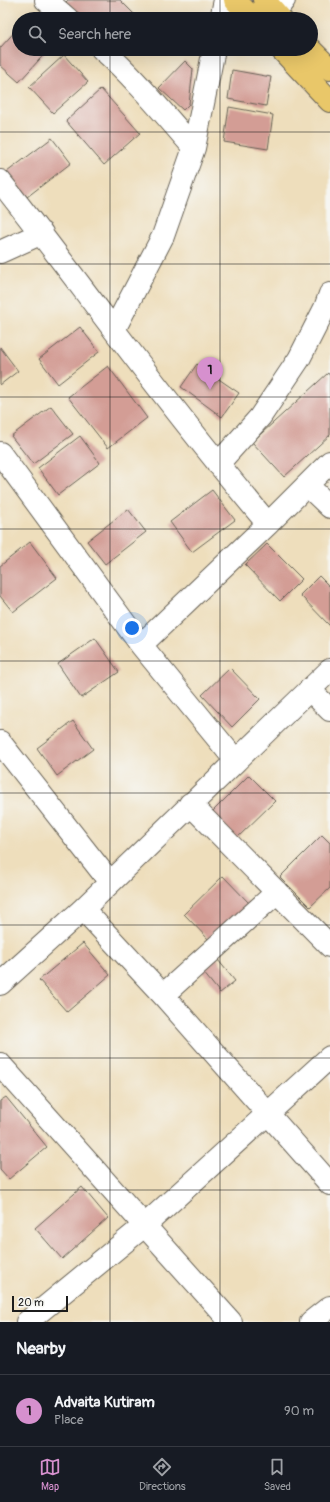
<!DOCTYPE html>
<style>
:root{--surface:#171b24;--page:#242831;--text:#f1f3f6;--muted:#9ea1a6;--line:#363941;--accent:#d690ce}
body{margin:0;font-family:Pangolin,sans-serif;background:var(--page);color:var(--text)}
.scale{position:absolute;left:12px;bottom:10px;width:56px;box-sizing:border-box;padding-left:4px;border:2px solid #1c1c1c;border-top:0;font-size:11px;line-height:14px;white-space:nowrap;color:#1c1c1c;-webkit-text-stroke:3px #f6f6f2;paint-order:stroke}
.you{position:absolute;left:132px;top:628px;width:14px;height:14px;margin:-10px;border:3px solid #fff;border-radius:50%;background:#1a73e8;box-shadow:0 0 0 6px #1a73e833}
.badge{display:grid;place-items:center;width:26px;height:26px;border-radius:50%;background:var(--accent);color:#111;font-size:13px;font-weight:700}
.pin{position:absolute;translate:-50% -33px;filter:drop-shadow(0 1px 2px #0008)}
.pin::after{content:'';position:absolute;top:21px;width:14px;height:12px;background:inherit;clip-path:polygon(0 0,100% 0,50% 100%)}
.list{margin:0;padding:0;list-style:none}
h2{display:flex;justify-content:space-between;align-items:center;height:52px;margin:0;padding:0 16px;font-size:17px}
h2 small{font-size:13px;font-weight:400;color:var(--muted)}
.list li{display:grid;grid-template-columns:26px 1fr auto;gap:12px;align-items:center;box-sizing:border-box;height:72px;padding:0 16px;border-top:1px solid var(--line)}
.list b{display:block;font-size:15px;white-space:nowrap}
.list p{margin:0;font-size:13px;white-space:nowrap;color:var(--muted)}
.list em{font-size:13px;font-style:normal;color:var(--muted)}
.icon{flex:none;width:22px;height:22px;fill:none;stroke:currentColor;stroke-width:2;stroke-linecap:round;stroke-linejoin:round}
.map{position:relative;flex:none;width:330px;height:1322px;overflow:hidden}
.search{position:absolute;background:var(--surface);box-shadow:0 4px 16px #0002;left:12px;right:12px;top:12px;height:44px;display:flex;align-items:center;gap:10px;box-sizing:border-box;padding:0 14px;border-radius:22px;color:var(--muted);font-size:15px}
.sheet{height:124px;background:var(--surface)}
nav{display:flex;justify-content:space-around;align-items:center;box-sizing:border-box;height:56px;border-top:1px solid var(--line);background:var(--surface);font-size:11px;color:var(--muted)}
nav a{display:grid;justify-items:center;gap:2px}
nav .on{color:var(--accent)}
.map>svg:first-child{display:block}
</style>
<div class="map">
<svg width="330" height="1322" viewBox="0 0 330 1322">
<rect width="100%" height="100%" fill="#f6f6f2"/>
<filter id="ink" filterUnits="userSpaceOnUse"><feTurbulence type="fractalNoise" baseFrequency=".025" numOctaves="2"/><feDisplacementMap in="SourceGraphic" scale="8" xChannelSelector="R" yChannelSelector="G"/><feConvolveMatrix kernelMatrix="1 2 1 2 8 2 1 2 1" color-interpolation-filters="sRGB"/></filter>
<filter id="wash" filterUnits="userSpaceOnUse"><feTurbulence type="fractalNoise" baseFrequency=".012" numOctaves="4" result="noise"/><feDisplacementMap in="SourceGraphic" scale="16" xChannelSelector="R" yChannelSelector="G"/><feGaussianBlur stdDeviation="0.9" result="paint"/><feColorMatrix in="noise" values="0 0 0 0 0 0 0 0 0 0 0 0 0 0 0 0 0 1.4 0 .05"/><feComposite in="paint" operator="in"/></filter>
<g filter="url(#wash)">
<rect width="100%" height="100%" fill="#eedebc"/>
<g id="blocks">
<path fill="#d39d95" d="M68,0H120L138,18L137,19H84L66,2Z
M19,27V49H49L19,82L0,65V48Z
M64,55L88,82L53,113L29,87Z
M185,61L193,69L189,104L183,110L159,88Z
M232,70L271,77L266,106L228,99Z
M101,89L140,133L104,165L66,121Z
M229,107L273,115L268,149L224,142Z
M52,138L71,163L27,197L7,172Z
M80,327L99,352L58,384L39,359Z
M0,347L18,371L0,385Z
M197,364L239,393L222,417L181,387Z
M108,366L147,418L108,448L68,397Z
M328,373L330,376V435L284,477L252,442Z
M51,406L73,434L33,464L11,436Z
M80,436L100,463L58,495L38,468Z
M212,490L235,520L192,552L170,522Z
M128,509L146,532L105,564L87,541Z
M30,542L57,578L13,612L0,596V566Z
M267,544L302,579L280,601L245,565Z
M319,576L330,587V626L300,595Z
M95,638L119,672L81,698L58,664Z
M230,668L260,699L232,727L202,695Z
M73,721L93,749L57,776L37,748Z
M249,775L275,801L236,839L211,813Z
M322,835L330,843V888L310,907L280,877Z
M223,876L250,904L211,942L184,914Z
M83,943L110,975L67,1012L39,980Z
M214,955L235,981L220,993L199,967Z
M6,1097L47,1147L9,1179L0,1169V1101Z
M82,1187L108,1218L62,1259L35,1228Z"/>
</g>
</g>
<g filter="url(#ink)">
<use href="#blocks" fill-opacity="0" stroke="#666054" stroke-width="1"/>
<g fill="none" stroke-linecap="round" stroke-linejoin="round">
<g stroke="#666054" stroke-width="24">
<path id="minor" d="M46,0L68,19
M275,12L284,0
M221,19L225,0
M102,49C135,78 165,115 194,148L163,236L114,330
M194,148L214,49
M0,181C39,230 76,280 114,330C164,396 215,461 268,524
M0,252L42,233
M0,453L141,645
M330,462L268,524L141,645L236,761L330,670
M218,464L260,417L299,359L325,308L330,294
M307,485L330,507
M310,690L330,710
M0,742L110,882
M236,761L83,909L163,995L330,1184
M190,804L330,946
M0,984L83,909
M163,995L277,892
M0,1064L231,1322
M27,1322L144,1226L330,1057
M311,1322L330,1307"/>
</g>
<g stroke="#666054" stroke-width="24">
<path id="major" d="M235,0L253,19
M264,0L281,19
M281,49L330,101
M310,49L330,69"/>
</g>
<use href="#minor" stroke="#fff" stroke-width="22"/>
<use href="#major" stroke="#e9c769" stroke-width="22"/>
</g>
</g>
<path fill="none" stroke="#1c1c1c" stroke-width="1" stroke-opacity="0.55" d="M110,0V19M220,0V19M110,49V1322M220,49V1322M0,132H330M0,264H330M0,397H330M0,529H330M0,661H330M0,793H330M0,925H330M0,1058H330M0,1190H330"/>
</svg>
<div class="scale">20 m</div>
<div class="you"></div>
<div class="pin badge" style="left:210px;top:390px">1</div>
<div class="search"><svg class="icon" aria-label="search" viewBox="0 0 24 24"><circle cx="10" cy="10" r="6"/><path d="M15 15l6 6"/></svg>Search here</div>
</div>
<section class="sheet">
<h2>Nearby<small></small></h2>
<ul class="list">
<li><span class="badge">1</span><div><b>Advaita Kutiram</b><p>Place</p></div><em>90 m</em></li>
</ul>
</section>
<nav>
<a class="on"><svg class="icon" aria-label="map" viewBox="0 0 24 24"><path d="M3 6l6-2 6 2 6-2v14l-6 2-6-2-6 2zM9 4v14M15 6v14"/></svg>Map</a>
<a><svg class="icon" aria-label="directions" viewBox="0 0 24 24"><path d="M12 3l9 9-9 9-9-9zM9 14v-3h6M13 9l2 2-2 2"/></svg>Directions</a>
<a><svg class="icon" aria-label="saved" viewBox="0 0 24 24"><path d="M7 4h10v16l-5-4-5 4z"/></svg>Saved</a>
</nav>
